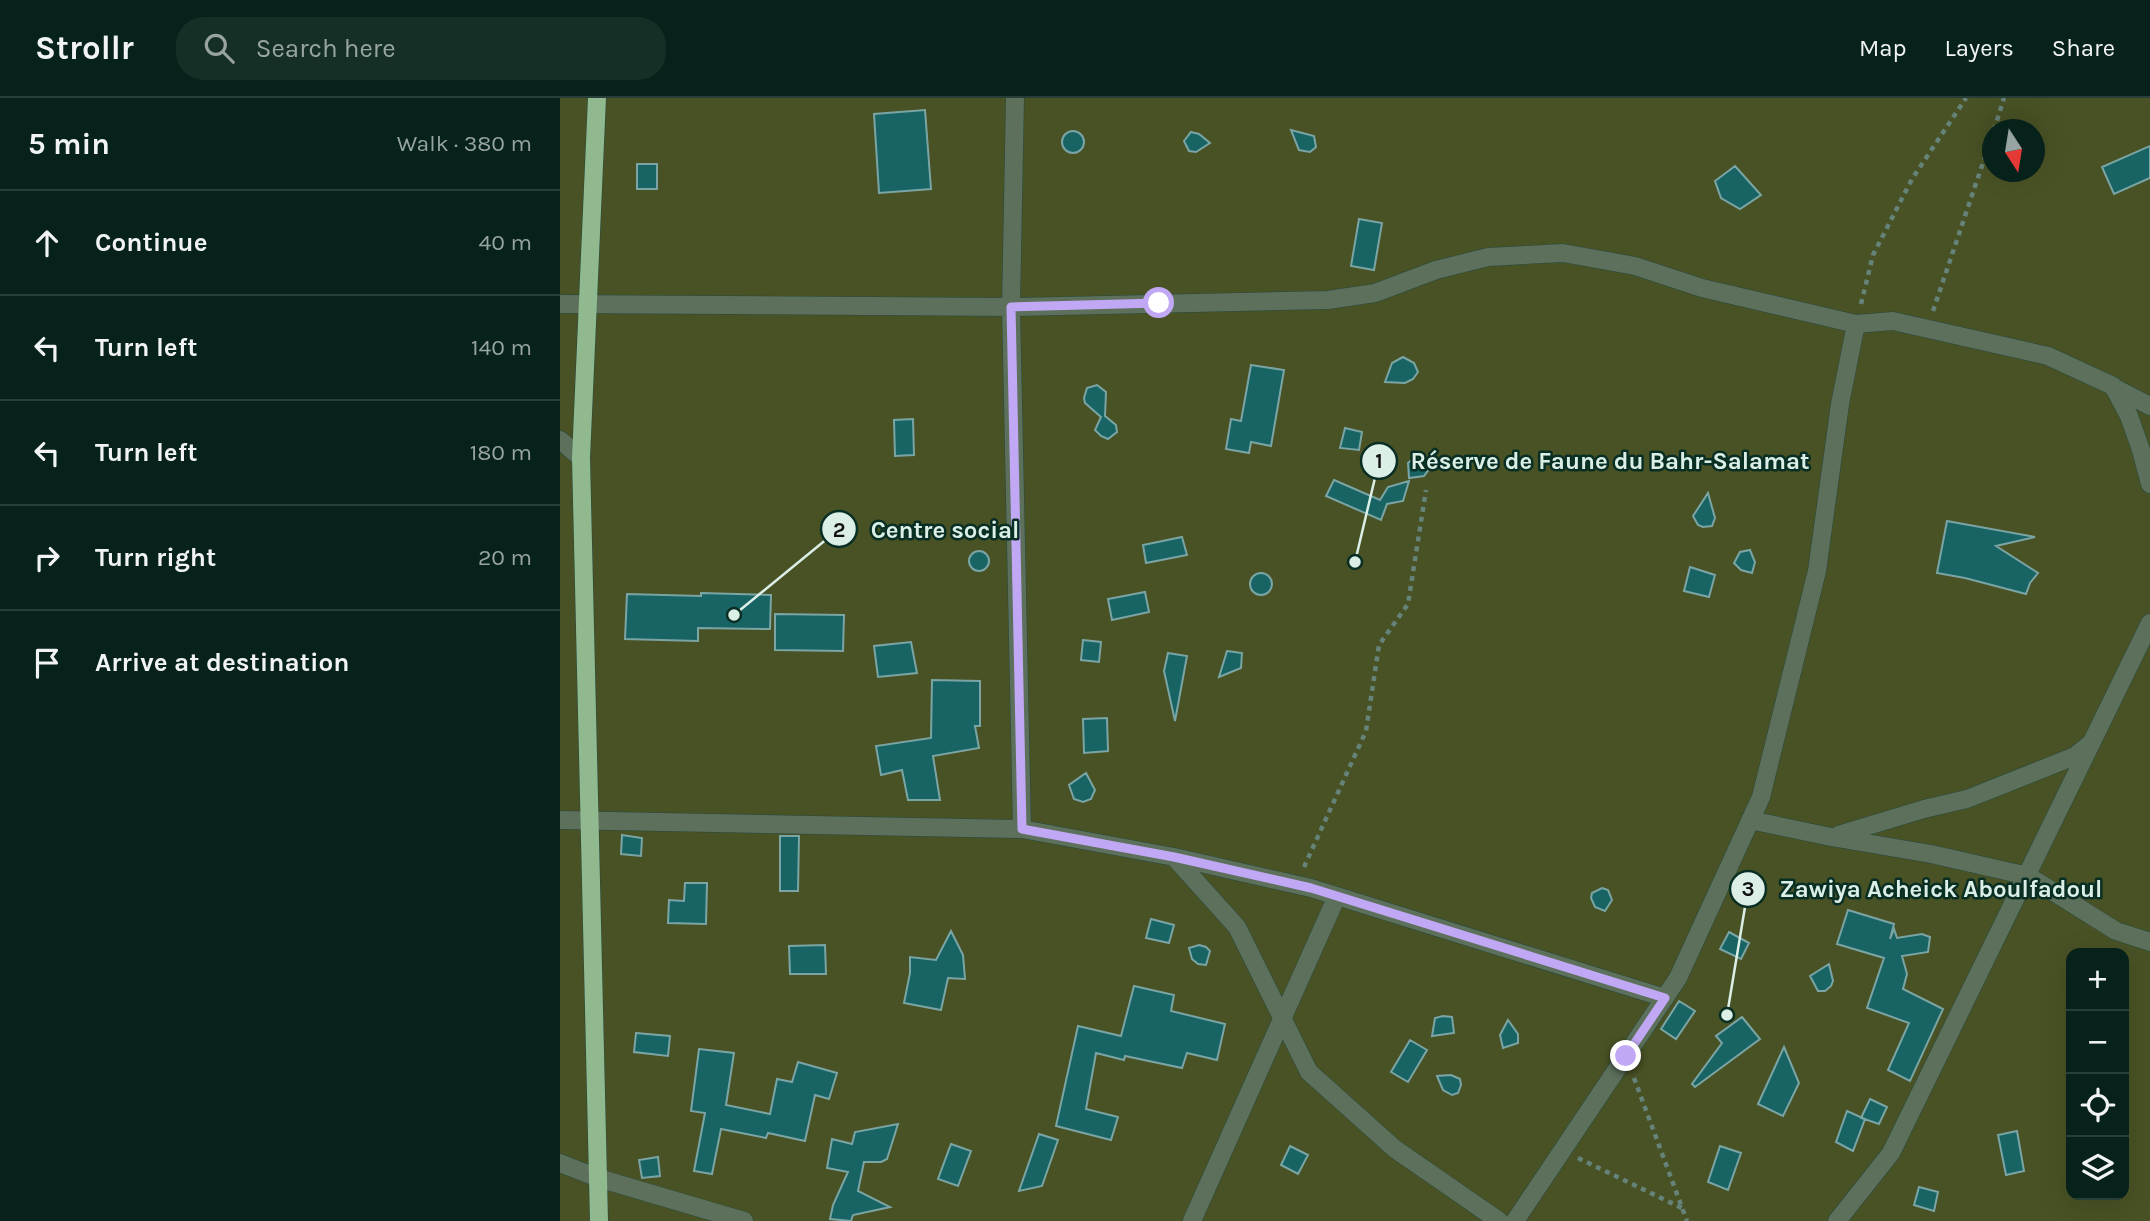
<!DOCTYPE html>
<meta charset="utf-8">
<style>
:root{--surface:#07221a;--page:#152f27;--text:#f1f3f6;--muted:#98a4a2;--line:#283f39}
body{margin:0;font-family:Karla,sans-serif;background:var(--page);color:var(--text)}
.controls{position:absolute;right:21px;bottom:21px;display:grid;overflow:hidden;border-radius:14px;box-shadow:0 7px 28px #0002}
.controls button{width:63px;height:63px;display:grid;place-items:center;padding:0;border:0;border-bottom:2px solid var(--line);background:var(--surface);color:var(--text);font:35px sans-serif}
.compass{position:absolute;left:1422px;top:21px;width:63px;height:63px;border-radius:50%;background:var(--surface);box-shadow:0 7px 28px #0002;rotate:168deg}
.stop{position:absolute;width:21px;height:21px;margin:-16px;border:5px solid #c0a8f4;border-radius:50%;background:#fff}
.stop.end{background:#c0a8f4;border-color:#fff;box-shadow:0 2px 7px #0008}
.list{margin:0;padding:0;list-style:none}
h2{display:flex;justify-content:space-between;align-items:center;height:91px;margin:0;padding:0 28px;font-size:30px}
h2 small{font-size:23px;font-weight:400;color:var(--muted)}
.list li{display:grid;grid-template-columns:46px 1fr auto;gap:21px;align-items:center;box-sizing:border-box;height:105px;padding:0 28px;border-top:2px solid var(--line)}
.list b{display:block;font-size:26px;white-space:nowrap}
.list em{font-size:23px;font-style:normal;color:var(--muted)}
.icon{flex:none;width:38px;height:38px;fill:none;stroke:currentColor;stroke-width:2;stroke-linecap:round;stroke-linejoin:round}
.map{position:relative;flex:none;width:1590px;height:1123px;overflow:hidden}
header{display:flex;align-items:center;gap:42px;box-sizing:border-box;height:98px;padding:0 35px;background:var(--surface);border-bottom:2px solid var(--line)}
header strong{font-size:33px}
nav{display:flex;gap:38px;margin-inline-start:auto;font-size:24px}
.search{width:490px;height:63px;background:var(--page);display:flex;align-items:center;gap:18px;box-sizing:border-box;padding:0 24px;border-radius:28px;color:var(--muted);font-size:26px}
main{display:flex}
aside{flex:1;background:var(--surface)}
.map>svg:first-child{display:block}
</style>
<header>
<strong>Strollr</strong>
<div class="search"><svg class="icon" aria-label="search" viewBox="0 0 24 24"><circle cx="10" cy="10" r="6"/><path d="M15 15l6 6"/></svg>Search here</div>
<nav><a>Map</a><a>Layers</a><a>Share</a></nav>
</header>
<main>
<aside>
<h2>5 min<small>Walk · 380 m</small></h2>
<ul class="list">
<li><svg class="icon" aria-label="ahead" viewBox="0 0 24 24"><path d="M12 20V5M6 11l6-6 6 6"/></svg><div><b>Continue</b></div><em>40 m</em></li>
<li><svg class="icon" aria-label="left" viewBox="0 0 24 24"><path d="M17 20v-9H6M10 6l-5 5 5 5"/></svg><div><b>Turn left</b></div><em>140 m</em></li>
<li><svg class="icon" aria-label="left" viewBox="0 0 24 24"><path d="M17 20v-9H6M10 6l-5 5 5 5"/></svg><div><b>Turn left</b></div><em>180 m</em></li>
<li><svg class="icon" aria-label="right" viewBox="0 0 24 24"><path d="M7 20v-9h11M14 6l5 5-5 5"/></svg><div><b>Turn right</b></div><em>20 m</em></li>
<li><svg class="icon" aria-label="arrive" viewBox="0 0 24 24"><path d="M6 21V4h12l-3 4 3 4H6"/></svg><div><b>Arrive at destination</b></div></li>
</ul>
</aside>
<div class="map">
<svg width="1590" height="1123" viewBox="0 0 1590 1123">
<rect width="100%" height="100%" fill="#092e23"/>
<path fill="#495225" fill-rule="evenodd" d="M0,0H1590V1123H0ZM1433,32H1475V74H1433ZM1511,855H1564V1097H1511Z"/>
<path fill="#186464" stroke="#7aa5a4" stroke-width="2" d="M365,12L371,91L319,95L314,16Z
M731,32L754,38L756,49L750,54L739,52Z
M502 44a11 11 0 1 1 22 0a11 11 0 1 1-22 0Z
M631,34L639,36L650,45L636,54L629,53L624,43Z
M1590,48V80L1554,96L1542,69Z
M77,66H97V91H77Z
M1175,68L1201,97L1180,111L1161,100L1155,83Z
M799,121L822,125L814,172L791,168Z
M843,259L854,265L858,274L853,281L845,285L825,284L832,265Z
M691,267L724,272L711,348L691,344L689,355L666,351L671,321L681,323Z
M537,287L546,294L545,318L556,327L557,334L548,341L541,338L535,332L541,319L525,305L524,300L527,290Z
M353,321L354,357L335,358L334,322Z
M785,330L802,334L799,352L780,350Z
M855,359L866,362L869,371L864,378L849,380L848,365Z
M774,382L820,402L828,389L849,383L843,403L827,406L821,422L766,398Z
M1148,395L1155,420L1152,428L1143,429L1138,427L1133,418Z
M1387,423L1475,439L1436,448L1478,475L1470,485L1466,496L1405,480L1377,475Z
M622,439L627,457L586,465L583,447Z
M1190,452L1195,464L1192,475L1181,472L1174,465L1180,454Z
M409 463a10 10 0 1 1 20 0a10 10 0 1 1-20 0Z
M1130,469L1155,477L1149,499L1124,493Z
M690 486a11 11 0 1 1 22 0a11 11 0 1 1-22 0Z
M585,494L589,514L552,522L548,501Z
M141,495L211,497L210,531L138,530V543L65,541L67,496L141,498Z
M215,516L284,517L283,553L215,552Z
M523,542L541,544L539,564L521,562Z
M351,544L357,575L318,579L314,548Z
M667,553L682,555L681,570L659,579Z
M608,555L627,558L615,623L604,573Z
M372,582L420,583V628H415L419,650L373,658L380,702H348L342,672L321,677L316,648L371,640Z
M547,620L548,653L524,655L523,621Z
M526,675L535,692L531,701L523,704L514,701L509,687Z
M62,737L82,740L81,758L61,756Z
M220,738H239L238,793H220Z
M125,785H147L146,826L108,825L109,802L124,803Z
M1042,790L1048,792L1052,802L1045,813L1035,809L1031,800L1032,795Z
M1288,812L1334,826L1330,841L1334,831L1337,840L1362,836L1370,839L1368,854L1342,858L1347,876L1343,891L1383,911L1350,983L1328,972L1349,925L1307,910L1324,860L1277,846Z
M591,821L614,827L609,845L586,840Z
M391,833L403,857L405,881L388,880L381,912L344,905L350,875V859L376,862Z
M1169,834L1189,845L1181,861L1160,851Z
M265,847L266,876H230L229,848Z
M639,847L646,849L650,853L646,867L638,866L632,861L629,850Z
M1269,866L1273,883L1271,888L1265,893H1258L1250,878Z
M574,888L614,897L611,913L665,926L657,962L627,955L622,970L565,958L564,962L536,955L526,1011L558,1019L551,1042L496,1028L518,928L561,938Z
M1119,903L1135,913L1116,941L1101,931Z
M883,918L892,919L894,935L872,938L875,920Z
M1182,919L1200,941L1135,989L1132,986L1162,945L1156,938Z
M948,922L958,936V945L943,950L940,937Z
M76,935L110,938L108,958L74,954Z
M850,942L867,952L848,984L831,974Z
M1224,949L1239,985L1223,1018L1198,1006Z
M139,951L174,955L166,1007L210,1016L217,981L232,984L238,964L277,975L269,1001L255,997L245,1043L208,1035L206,1040L161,1031L152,1076L134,1073L145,1015L131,1013Z
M891,977L900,981L901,987L898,995L892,997L883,992L877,978Z
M1310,1001L1327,1009L1319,1026L1301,1020Z
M1287,1013L1305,1021L1293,1053L1276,1044Z
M338,1026L327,1061L321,1064H304L298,1093L330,1109L293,1117L291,1123L270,1121L273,1107L288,1074L267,1070L272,1041L292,1046L295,1034Z
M1457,1033L1464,1073L1446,1077L1438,1037Z
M479,1036L498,1042L482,1088L459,1093Z
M391,1046L411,1053L398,1088L378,1081Z
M730,1048L748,1057L738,1076L721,1067Z
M1160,1048L1181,1055L1168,1092L1148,1084Z
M98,1059L100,1078L82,1080L79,1062Z
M1359,1089L1378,1094L1374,1113L1354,1107Z"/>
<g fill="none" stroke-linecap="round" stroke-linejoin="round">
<g stroke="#26493e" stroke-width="19">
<path id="minor" d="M455,0L451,209L462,731
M0,206L451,209L768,202L815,195L876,172L928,159L1003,155L1075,168L1142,190L1296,226L1280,306L1257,473L1201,699L1118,880L955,1123
M1296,226L1333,223L1488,258L1553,288L1569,318L1581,352L1590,386
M1553,289L1590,308
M0,342L21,360
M0,722L462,731L614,759L751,790L1105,900
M1190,722L1271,739L1371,756L1468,778L1556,833L1590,844
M1278,737L1364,711L1407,701L1515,658L1530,646
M614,759L677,829L749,974L835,1051L939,1123
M0,1065L38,1080L184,1123
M632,1123L777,798
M1277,1123L1331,1055L1590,525"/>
</g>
<g stroke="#26493e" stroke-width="19">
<path id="primary" d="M37,0L21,360L39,1123"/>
</g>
<path stroke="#66837a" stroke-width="4.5" stroke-dasharray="5 5" stroke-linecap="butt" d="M1434,32L1444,0
M1301,206L1313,157L1352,81L1406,0
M1373,213L1433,35
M744,769L806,633L819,547L848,506L866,392
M1074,980L1127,1123
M1018,1060L1124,1111"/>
<use href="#minor" stroke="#5c705b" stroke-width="18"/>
<use href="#primary" stroke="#90b98f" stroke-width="18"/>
</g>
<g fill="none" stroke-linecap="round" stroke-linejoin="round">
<path stroke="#c0a8f4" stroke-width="9" d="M599,205L451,209L462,731L614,759L751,790L1105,900L1066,958"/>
</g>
<path fill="none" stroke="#dbefe7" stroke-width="2.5" d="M795 464L819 363M174 517L279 431M1167 917L1188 791"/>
<g fill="#dbefe7" stroke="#092e23" stroke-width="2.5">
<circle cx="795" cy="464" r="7"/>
<circle cx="174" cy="517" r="7"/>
<circle cx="1167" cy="917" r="7"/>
<circle cx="819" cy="363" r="18"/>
<circle cx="279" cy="431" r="18"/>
<circle cx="1188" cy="791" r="18"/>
</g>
<g font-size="21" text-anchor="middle" font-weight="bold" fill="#111">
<text x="819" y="370">1</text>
<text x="279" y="439">2</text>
<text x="1188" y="798">3</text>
</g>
<g font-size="24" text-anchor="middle" font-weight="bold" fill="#dbefe7" stroke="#092e23" stroke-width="5" stroke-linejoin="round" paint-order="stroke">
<text x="1050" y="371">Réserve de Faune du Bahr-Salamat</text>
<text x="385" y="440">Centre social</text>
<text x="1381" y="799">Zawiya Acheick Aboulfadoul</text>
</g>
</svg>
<div class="controls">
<button>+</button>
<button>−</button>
<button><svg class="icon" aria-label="locate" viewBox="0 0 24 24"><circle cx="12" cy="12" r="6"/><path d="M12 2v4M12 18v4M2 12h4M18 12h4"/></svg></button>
<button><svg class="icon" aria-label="layers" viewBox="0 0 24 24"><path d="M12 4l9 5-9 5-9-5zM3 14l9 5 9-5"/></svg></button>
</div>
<svg class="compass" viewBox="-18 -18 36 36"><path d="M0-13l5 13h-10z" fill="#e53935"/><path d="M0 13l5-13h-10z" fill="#98a4a2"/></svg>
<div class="stop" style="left:599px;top:205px"></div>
<div class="stop end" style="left:1066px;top:958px"></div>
</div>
</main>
